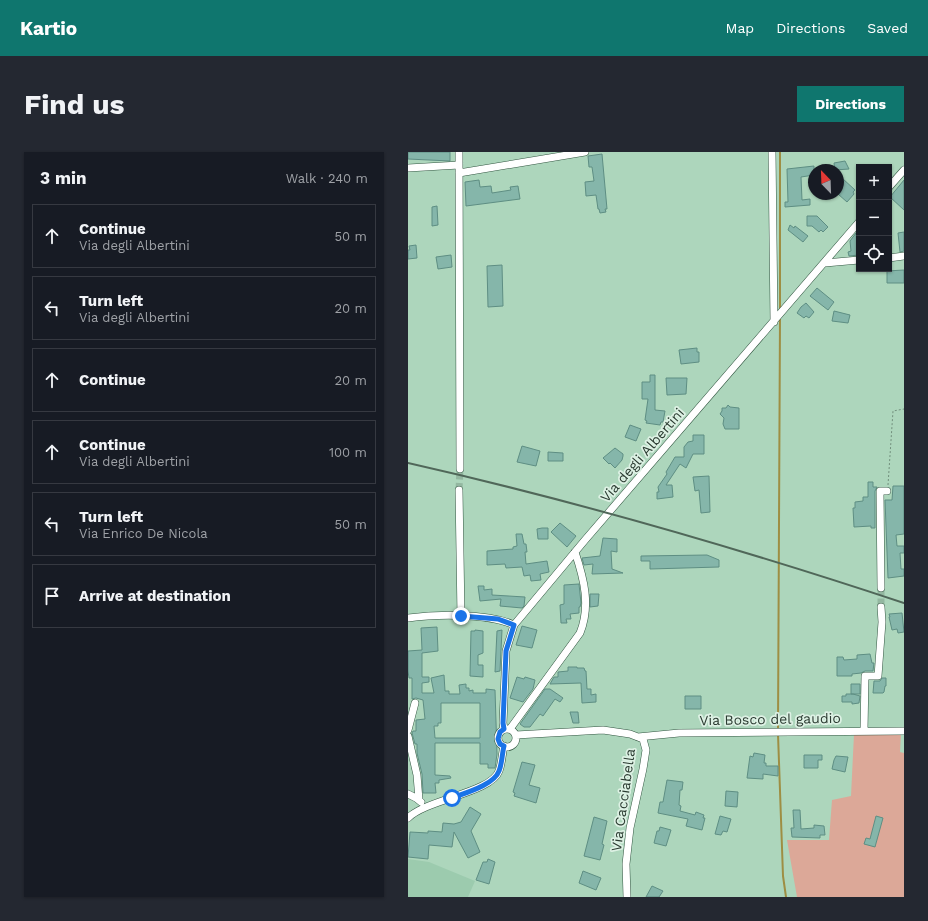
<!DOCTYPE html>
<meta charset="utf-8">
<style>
:root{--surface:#171b24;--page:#242831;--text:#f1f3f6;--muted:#9ea1a6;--line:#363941;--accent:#0f766e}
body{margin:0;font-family:"Work Sans",sans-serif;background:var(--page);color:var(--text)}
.controls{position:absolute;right:12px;top:12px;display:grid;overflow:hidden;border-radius:0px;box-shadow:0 1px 3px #0004}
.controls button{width:36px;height:36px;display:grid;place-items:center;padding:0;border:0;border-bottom:1px solid var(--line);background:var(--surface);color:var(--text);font:20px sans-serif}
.compass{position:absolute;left:400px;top:12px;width:36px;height:36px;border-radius:50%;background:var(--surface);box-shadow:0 1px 3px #0004;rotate:337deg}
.stop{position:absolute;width:12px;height:12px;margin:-9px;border:3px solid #1a73e8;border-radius:50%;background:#fff}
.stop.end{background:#1a73e8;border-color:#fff;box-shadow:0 1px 4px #0008}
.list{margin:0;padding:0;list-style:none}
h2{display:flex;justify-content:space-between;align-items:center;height:52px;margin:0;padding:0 16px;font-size:17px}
h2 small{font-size:13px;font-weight:400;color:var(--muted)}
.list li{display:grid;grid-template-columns:26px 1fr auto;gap:12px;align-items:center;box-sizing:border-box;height:64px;margin:0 8px 8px;padding:0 8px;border:1px solid var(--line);border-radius:0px}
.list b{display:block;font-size:15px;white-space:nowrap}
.list p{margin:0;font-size:13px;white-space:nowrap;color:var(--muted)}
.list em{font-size:13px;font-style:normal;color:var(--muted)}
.icon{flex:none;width:22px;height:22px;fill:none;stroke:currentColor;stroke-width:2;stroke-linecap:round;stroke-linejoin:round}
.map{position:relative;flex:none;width:496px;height:745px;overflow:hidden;border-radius:0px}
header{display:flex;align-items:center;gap:24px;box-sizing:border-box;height:56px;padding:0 20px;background:var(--accent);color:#fff}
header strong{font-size:19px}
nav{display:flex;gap:22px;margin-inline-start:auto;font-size:14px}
.intro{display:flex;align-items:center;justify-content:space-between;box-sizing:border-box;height:96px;padding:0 24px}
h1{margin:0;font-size:28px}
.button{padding:10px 18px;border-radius:0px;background:var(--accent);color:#fff;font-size:14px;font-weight:700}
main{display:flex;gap:24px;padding:0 24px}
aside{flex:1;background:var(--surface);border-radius:0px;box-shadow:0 1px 3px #0004}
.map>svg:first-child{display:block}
</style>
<header>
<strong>Kartio</strong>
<nav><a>Map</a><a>Directions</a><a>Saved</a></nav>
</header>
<div class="intro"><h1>Find us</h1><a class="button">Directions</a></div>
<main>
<aside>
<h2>3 min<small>Walk · 240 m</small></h2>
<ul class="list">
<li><svg class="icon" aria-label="ahead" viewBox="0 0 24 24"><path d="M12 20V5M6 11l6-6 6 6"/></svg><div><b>Continue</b><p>Via degli Albertini</p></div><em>50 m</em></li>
<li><svg class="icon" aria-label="left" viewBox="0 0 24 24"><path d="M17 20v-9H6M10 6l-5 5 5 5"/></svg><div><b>Turn left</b><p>Via degli Albertini</p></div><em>20 m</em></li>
<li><svg class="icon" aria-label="ahead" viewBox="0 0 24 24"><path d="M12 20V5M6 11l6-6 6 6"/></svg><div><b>Continue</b></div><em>20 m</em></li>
<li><svg class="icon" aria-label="ahead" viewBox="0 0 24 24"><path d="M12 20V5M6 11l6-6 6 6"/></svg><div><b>Continue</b><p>Via degli Albertini</p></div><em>100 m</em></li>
<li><svg class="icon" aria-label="left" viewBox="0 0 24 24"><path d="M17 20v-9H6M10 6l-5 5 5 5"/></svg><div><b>Turn left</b><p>Via Enrico De Nicola</p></div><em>50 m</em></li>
<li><svg class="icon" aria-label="arrive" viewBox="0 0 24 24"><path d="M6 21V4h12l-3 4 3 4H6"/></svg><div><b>Arrive at destination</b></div></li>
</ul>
</aside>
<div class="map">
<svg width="496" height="745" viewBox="0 0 496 745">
<rect width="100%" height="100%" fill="#add6bc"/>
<path fill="#9ccbae" d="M0,707L21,710L67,729L60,745H0Z"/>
<path fill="#dca898" d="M493,581L492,600L496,601V745H389L379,688H421L424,648L443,644L446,582Z"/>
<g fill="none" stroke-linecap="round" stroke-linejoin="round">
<path stroke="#9e8e43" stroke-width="2" d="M372,158V0
M370,578L372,164
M370,582L375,724L378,745"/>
</g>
<path fill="#85b6aa" stroke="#5e8e83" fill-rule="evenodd" d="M0,0H42V9L0,7Z
M194,2L199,57H197L198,60L192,61L191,57H190L188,43L178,44L177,30L186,29L184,15H181L180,4Z
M437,9L441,17L427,18L426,11Z
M406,14V23L393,25L394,48L402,47V53L377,55V50H380L379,17Z
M434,26L447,38L445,40L446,42L439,50L430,42V30Z
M71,28L72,35L83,34L84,41L103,38L102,35L110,34L112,47L58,54L57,30Z
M496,28V58L482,45Z
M29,54L30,73L24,74V55Z
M399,64H409L420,75L415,80L413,78L411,80L404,74H399Z
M382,73L386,76L387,74L400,84L395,90L380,78Z
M496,80V99L492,100L490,81Z
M448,81L451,92V103L441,104L440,100L443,99L442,89Z
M8,93L9,106L0,107V98H2L1,94Z
M43,103L44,115L30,117L28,105Z
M94,113L95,154L80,155L79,114Z
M496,118V131H479V119Z
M409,136L426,150L420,158L402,144Z
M398,151L406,160L401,166L398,164L396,166L389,161L393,155Z
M426,159L442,163L440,171L424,169Z
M289,196V200H291V210L273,212L271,198Z
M242,223H247V258L257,259L255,270H253L252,273L238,271L239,269L237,268L240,247H234V230H242Z
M258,226H279L278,242L259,243Z
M320,253L322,255L331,256V277H317L315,272L316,266L312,262L314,259V256H318Z
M222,273L233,277L228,289L217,285Z
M285,283H296V302H285L278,316L272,312L258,333H264L265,345L249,347V340H251L250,335L259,322L258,320L267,305H276V295L280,290L285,289Z
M114,294L132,299L128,314L109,310Z
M207,296L215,302V304L214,308L207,316L202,311L201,312L195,306Z
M140,300L155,301V309H140Z
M301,324L302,360L293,361L291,338L287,339L285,325Z
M460,330H465V335H469L467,339V376H463V374L446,375L445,356H447V350L455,349V345H460Z
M485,334H496V382L488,383L489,394H496V401H492L493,417H496V424L480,426L477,348H484Z
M152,371L168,384L159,395L143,380Z
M134,376H140V387H130L129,377Z
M108,382H114L116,392H118L119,400H117L118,412L139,409L141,420L132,422L133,428L123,429L122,423L116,424L114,415L98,416L97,412L79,413V399L105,397V395L109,394Z
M195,386L209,387V400L203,399L204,417L215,421L184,422L185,412L176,413L174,406L192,404Z
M299,403L311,408V415L242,417V409H233V404Z
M171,432L173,451L172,455H171V461L162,462L163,467H158L159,471H153L152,453L156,452V433Z
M70,434H76V438L84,437V443L117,445L116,454L114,456L92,454L93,447L72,449Z
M182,442H191L190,454L182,455Z
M494,461L496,480L490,481L489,477L484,478L481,465H482L481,462Z
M114,474L129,478L124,496L108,493Z
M29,475L30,499L14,501V525H21V530L14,531V541H26L23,526L36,523L37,539H41V542H52L51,533L58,532V536H61V539L65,538V541H78V537L87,538L89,602L87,616H80V612H72V591H27V623L42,624L43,626L31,628V631H27L28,641H15L14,622L9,601V592H7L4,581L5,579H8V568L17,567L15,548L8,546L4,547V526H1L0,519V499L14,498L13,476ZM33,551H72V586H27L26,574H30V571H33Z
M67,478L75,479V501L70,503V513H75V525L62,524L63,479H67Z
M94,478L92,519L87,520L89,479Z
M462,502L464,511H466L465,519H457L453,521L444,522V524H429V505H435L436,508L449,507V503Z
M160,515H169V516H176L177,519H178L179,537H183V543L188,542V550L174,551L173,531L142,532L146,525H150V520L160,519Z
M109,525L116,527L117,525L127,528L125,537L115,550L102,546Z
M474,526H478V534H477L476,540L475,541H465L466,529H472Z
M443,532H452V542H443Z
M137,537H142L155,546L152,550L147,547L135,564L132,562L122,575H116L112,572Z
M438,542H445L452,544L451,551L444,552V550H434V544H438Z
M277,544H293V557H277Z
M162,560H170L171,571H165Z
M346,601L357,603L356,611H358V614H370V624L355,622V627L339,626L342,604L345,605Z
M396,603H414V608H410V616H396Z
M428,604L440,605L437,620L424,617L426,608Z
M114,610L127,613L121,633L132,636L128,651L106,644L107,641L105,640Z
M259,628L275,630L274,638H272L271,653L273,654L272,659L287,663L288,660L296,663L295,666H297L294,678L278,674L280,667L250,661L252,650H255Z
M318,639L330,640L329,655L317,654Z
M62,655L73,662L63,679L72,700L60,706L46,680L44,695L21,693L20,707L0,705L2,680L20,681V679L34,680L35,671L46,672L53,670Z
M385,658H392L393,677L406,676V673L416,674L417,683H412V686L384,685L383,676H386Z
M312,664L323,667L319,680L315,679L313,683L307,682Z
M468,664L475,666L467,695L456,692L458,686L462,687Z
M186,665L199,669L194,692L196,693L192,708L176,704Z
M252,675L263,678L258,694L246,691L249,679H251Z
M80,707L87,710L81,732L68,728L75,710H79Z
M175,719L193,726L188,738L171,731Z
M244,734L255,739L251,745H238Z"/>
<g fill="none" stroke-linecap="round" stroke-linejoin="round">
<path stroke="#93b7a0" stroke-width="7" stroke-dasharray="7 3.5" stroke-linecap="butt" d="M51,338L52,317
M473,436V455"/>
<g stroke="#315540" stroke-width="8">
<path id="minor" d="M51,0L52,317
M364,0L366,170
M0,16L51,13
M51,21L177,0
M481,35L496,18
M481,106L496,104
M417,111L451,108
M51,338L53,464
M473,436L472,339H479
M0,466C28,462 80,461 106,473
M96,577L95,571L98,499L106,473L177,388L451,70
M102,577L172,481C183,454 176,427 167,400
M90 586a9 9 0 1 1 18 0a9 9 0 1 1-18 0Z
M0,578L7,551
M456,579L457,524H470L474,470L473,455
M108,583L195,578L222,582L235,587L238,598L235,617L222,676L218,712L219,745
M0,584L9,623L11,648
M230,585L271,581L496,579
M0,642L8,646L13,650
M0,666C19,647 83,641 91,619C94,611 94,602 96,594"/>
</g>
<path stroke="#72907d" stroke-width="1" stroke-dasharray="2 2" stroke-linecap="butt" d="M480,333L485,259L496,257"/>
<use href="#minor" stroke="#fff" stroke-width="7"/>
<path stroke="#506759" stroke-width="2" d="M0,311C168,349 333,397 496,451"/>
</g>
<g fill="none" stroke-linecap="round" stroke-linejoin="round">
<path stroke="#1a73e8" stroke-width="5" d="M44,646C57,641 86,633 91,619C94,612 94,602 96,594L92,592L90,587L92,580L96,577L95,571L98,499L106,473L90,467L53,464"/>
</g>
<g text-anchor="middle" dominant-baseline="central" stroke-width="3.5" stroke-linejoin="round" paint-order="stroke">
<g font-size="14" fill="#2b3b31" stroke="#ddf1e4">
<text transform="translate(234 303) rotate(-49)">Via degli Albertini</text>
<text transform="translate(362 567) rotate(-1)">Via Bosco del gaudio</text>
<text transform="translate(215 648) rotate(-82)">Via Cacciabella</text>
</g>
</g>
</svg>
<div class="controls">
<button>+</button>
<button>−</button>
<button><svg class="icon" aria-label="locate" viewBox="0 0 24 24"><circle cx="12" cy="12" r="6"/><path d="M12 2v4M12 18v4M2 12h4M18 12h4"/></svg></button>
</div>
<svg class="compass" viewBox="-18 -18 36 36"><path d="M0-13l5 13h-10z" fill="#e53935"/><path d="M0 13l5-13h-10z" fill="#9ea1a6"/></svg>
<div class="stop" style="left:44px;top:646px"></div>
<div class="stop end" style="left:53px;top:464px"></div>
</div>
</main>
